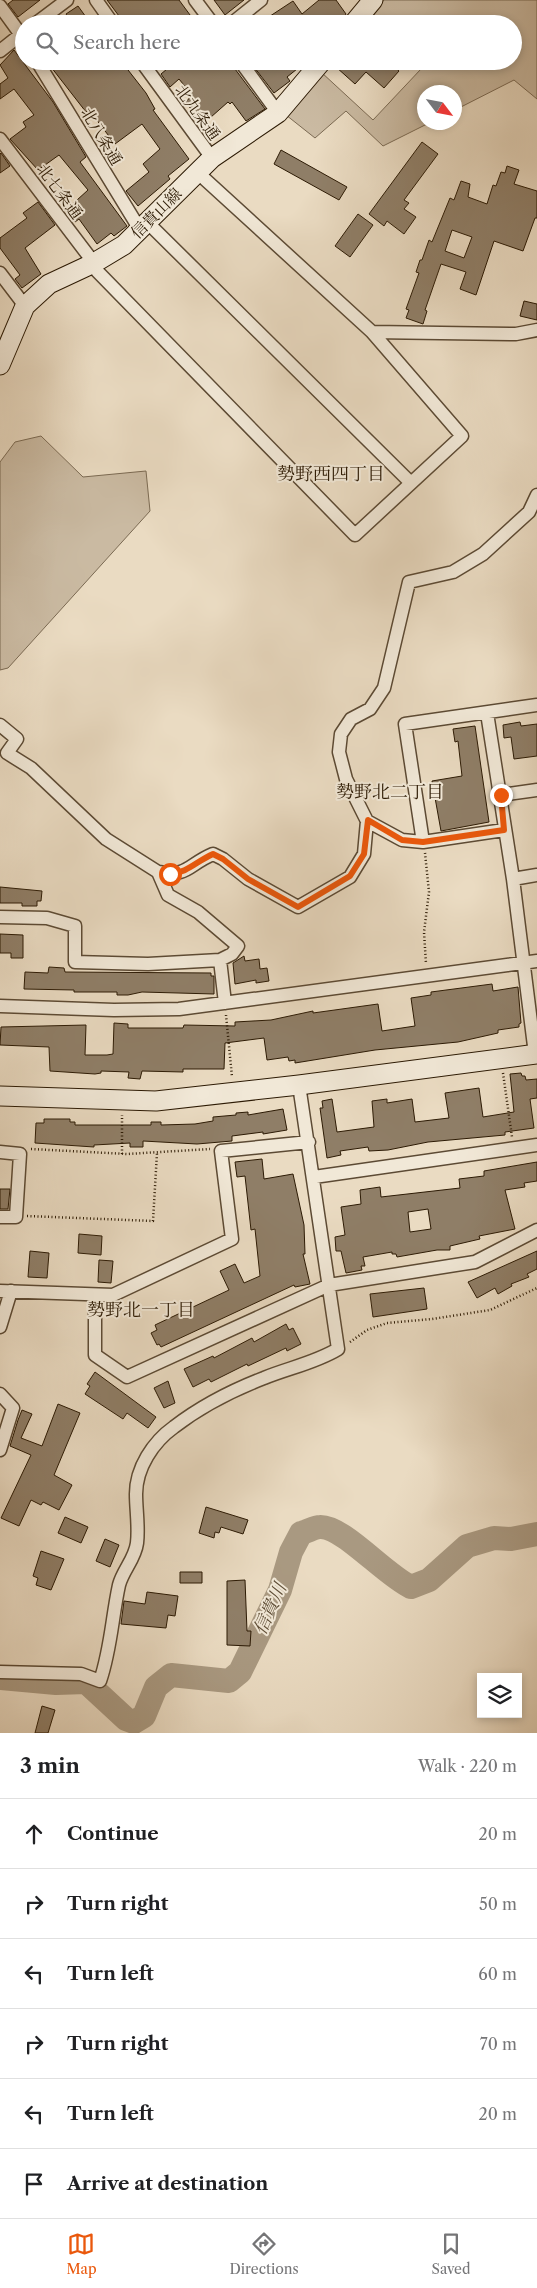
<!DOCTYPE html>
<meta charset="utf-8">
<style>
:root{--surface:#fff;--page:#f2f2f2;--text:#202124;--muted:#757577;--line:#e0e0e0;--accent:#ea580c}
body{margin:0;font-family:"Libre Caslon Text","Noto Serif JP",serif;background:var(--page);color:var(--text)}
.controls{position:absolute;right:15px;bottom:15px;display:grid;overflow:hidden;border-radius:0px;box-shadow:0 2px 8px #0003}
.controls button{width:45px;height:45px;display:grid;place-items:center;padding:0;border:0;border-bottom:1px solid var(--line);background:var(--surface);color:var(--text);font:25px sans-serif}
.compass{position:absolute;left:417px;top:85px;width:45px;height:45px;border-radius:50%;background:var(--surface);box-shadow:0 2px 8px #0003;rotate:122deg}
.stop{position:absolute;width:15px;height:15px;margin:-11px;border:4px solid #ea580c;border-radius:50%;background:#fff}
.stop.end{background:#ea580c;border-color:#fff;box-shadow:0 1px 5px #0008}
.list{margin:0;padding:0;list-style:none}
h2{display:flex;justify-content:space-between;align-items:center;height:65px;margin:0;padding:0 20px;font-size:21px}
h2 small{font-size:16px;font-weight:400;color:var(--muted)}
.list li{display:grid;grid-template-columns:32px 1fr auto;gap:15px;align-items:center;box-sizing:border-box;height:70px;padding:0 20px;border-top:1px solid var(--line)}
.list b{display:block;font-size:19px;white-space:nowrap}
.list em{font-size:16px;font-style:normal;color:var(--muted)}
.icon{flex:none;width:28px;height:28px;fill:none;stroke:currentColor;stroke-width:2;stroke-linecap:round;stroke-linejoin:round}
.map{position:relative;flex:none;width:537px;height:1733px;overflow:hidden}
.search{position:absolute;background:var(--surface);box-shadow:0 2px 8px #0003;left:15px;right:15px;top:15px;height:55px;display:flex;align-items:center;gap:12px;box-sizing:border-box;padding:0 18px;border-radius:28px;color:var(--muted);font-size:19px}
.sheet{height:485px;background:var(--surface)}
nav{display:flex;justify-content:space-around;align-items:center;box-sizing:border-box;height:70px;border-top:1px solid var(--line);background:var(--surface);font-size:14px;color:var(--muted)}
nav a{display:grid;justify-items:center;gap:2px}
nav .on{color:var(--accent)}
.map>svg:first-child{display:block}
</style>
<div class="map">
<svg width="537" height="1733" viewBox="0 0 537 1733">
<rect width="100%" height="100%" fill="#eadbc2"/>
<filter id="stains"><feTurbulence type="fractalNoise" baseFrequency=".004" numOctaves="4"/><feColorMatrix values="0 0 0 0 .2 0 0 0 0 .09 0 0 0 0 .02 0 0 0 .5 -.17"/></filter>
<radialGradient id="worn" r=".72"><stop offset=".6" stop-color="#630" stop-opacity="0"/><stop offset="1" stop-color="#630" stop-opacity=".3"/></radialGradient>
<path fill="#cabaa2" stroke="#7b6a53" d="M384,0H537V99L514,80L455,110L454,92H424V122L429,123L383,146L346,111L315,138L286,115L321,72L373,120L421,69L411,61H513V24H364Z
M41,436L83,477L146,471L150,511L8,668L0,670V462L15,442Z"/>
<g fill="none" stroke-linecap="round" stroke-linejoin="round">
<path stroke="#a99981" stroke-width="24" d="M0,1678L56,1683L86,1682L126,1719L134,1722L144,1716L156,1687L171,1675L229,1681L240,1672L280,1590L291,1552L301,1533C307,1532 314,1527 320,1527C343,1526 385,1575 411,1587L429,1580L467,1546L494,1538L511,1539L537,1534"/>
</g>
<path fill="#8f7e67" stroke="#2c1a04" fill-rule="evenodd" d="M13,0H40L18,17L8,4Z
M107,0H179L193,19L187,24H133L129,18L122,20Z
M214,0H244L225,15Z
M319,0H336L346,14L342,21L339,24H258L293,1L302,14Z
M78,6L91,24H73L66,14Z
M14,50L53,102L86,157L80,162L127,226L114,236L111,233L97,244L79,219L75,222L66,210L88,190L59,155L38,170L10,139L26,127L23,122L34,115L14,89L0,99V84L8,78L0,65Z
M59,61H121L146,93L155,109L153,110L189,159L168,176L170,179L138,206L126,191L149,172L143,164L160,149L142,124L115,144L89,110L86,112L51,67Z
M161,61H229L265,109L246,121L232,102L230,104L228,102L202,125L186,102L192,95L179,79L170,87L161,74L167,69Z
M262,61H307L287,77L290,81L274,93L254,67Z
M342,61H388L399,71L384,88L366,72L355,84L336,67Z
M422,142L438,154L404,200L409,203L404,209L416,217L404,234L387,221L384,226L369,214Z
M281,150L347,187L339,200L274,164Z
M1,153L10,166L0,173V154Z
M507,166L519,170L514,184L537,191V218H535L523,251L494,241L476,295L460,289L466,272L441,264L425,310L427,311L423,324L406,318L409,310L406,309L419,273L416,272L420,260H422L429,240L432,242L450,198L454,200L461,181L470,184L468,197L487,204L493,185L496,186L501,172L505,173ZM452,230L472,237L464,258L445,251Z
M38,202L55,225L25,248L41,274L22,288L15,279L20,275L0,248V238L27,218L23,213Z
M358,214L373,225L350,257L335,246Z
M524,301L537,304V320L520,316Z
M520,722L521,726L537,724V756L514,759L511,737L504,738L503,725Z
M475,726L489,822L441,831L432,781L462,776L458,741L455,742L453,729Z
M0,887L42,891L41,901H37V906H22V903H0Z
M0,934L23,935V958H11V953H0Z
M244,956L245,961L259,959L260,969L267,968L269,981L256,983V980L235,984L233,963Z
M49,967L64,968L65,972L211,973V976H214V994L142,992L128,995H117V992H74V990L24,989L25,972L48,973Z
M492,984L493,991L518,987L521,1023L519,1024V1027L498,1030V1033L458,1042L375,1050L295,1063V1060L289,1061L288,1057L267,1060L264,1038L225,1043L224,1069H183V1072L142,1071L140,1079L128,1078L129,1072L101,1071V1073L95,1074L50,1071L49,1047L0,1045L1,1027L86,1025L85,1055H107L113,1054L114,1023L128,1024V1028H183L184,1025L235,1026V1022L271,1020L313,1011V1013L378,1004L382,1031L415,1026L411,998L431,995V992Z
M521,1073L522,1076H525L526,1080L537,1079V1098L530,1099L534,1128L505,1132V1135L428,1142L388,1150L369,1151L368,1147L340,1151L341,1155L327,1158L320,1108H323L322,1101L332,1099L337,1132L374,1127L372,1101L387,1099V1103L412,1099L415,1122L449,1118L445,1093L479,1088L483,1117L514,1112L510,1074Z
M283,1109L287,1130L263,1134V1132L232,1136V1141L197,1144L143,1141V1147H130V1143L94,1145V1147L35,1143L36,1123H44V1119H70V1122H75V1125H151V1122H161V1125L195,1124L213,1121V1117L236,1115V1113L248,1112V1115Z
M262,1159L264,1179L293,1174L304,1225L305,1254H303L310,1284L295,1287L294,1285L161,1347L159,1344L157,1345L151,1333L157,1330L155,1325L229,1290L220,1271L235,1264L244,1283L260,1276L255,1229L251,1230L245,1176L237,1177L235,1162Z
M537,1162V1181L524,1183L525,1187L505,1190L515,1229L479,1236L480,1239L450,1246V1250H437L397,1257L396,1254H392V1252L363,1257L365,1266H361L362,1270L346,1273L341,1251H336L335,1237L345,1235L341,1207L361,1204L360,1190L380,1187L381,1197L460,1188L459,1179L484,1176V1171ZM428,1209L431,1229L410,1232L408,1212Z
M0,1189H10L8,1209H0Z
M79,1234L102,1236L101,1255L78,1253Z
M30,1251L49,1253L47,1278L28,1277Z
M537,1251V1269L527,1274L529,1277L511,1284L512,1286L498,1294L495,1288L477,1298L468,1282Z
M99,1260L113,1261L111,1283L98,1282Z
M424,1288L427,1309L373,1317L370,1294Z
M286,1324L289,1330L293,1328L301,1344L287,1351L286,1348L248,1366L247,1364L211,1382L209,1379L193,1387L184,1369L213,1356L214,1358L252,1338L254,1342Z
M95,1372L156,1417L148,1428L127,1413L123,1419L85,1394L90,1386L87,1384Z
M168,1381L175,1403L164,1408L154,1388Z
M58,1404L80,1413L54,1475L72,1485L59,1510L43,1502L41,1505L31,1500L19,1526L1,1518L31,1455L10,1446L18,1420L22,1410L32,1414L21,1438L42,1446Z
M206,1507L248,1520L243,1534L221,1527L219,1533L215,1532L214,1538L199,1533Z
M65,1517L88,1527L81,1543L58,1533Z
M105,1539L119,1545L110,1567L96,1561Z
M41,1551L64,1559L51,1590L36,1585L38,1578L33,1576Z
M180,1572H202V1583H180Z
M245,1580L247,1631H251L250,1646L227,1645V1581Z
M147,1592L178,1596L175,1616L168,1615L166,1628L121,1624L124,1601L145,1604Z
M42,1706L55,1710L48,1733H35Z"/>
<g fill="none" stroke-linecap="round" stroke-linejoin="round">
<g stroke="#5c4a34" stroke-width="15">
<path id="street" d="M96,0L113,24
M195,0L213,24
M0,6L24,39
M35,24L67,0
M231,24L261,0
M0,51L24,32
M37,61L139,228
M141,61L212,158
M240,61L278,113
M0,139L94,263L97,271L355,535L462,436L372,332L197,172
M147,222L411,483
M0,273L25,306
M372,332L516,334L537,330
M487,713L513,879L535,1054
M0,725L17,739L7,753L31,768L106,839L158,872L168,895L198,912L238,946L232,954L220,960L148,964L75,962V926L47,918L0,917
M501,795L537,790
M504,830L423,842L402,840L367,821L346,779L339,752L341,734L351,719L370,709L384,688L409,582L453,572L483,554L529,512L537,495
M423,842L405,724L537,705
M158,872C189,877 187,865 213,854L223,859L248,879L298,907L350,877L364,854L367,821
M513,879L537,875
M220,960L225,1003
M0,1006L114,1010L179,1009L537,961
M0,1152L20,1154L16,1217H0
M314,1177L537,1145
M0,1291L113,1295L232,1239L221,1151L309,1142
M95,1296V1355L127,1377L329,1285L475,1262L537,1230
M0,1327L11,1291
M0,1394L13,1408L0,1450
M0,1672L81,1674L100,1681C111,1649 112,1617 119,1585C123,1570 135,1559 137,1543C139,1527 136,1510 136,1494C136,1468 153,1442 174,1427C200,1407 233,1390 264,1378C288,1368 315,1363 338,1349L299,1085"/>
</g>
<g stroke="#2c1a04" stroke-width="21">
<path id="secondary" d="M353,24L373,0
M0,365L25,306L49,284L94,263L124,245L212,158L278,113L322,61
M0,1096L156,1101L299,1085L537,1054"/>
</g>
<path stroke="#2c1a04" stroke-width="2.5" stroke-dasharray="1 2.5" stroke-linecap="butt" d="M425,853L429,892L424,932L426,964
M226,1015L232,1077
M503,1073L512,1137
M31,1149L127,1154L210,1149
M122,1154V1115
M27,1216L153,1221L157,1153
M350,1342L367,1330L387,1323L432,1319L490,1310L537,1288"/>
<use href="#street" stroke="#f1e8d7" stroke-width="12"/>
<use href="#secondary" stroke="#f1e8d7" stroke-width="19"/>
</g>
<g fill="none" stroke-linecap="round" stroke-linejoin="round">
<path stroke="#ea580c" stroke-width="6" d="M170,874C187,873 197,861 213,854L223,859L248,879L298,907L350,876L364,854L368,820L402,840L423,842L504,830L501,795"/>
</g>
<g text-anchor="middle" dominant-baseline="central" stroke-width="4" stroke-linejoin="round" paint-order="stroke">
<g font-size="16" fill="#2c1a04" stroke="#f1e8d7">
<text transform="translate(198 112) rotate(54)">北九条通</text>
<text transform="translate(102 136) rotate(59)">北八条通</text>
<text transform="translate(60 191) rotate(53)">北七条通</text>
<text transform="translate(156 213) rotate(-45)">信貴山線</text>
</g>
<g font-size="18" fill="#2c1a04" stroke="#f1e8d7">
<text x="331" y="474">勢野西四丁目</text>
<text x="390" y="792">勢野北二丁目</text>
<text x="141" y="1310">勢野北一丁目</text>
</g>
<g font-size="18" font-style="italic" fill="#5e4d36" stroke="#f1e8d7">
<text transform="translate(270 1609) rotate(-66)">信貴川</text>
</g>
</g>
<rect width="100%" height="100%" filter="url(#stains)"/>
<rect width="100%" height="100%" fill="url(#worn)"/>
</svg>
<div class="controls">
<button><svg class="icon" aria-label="layers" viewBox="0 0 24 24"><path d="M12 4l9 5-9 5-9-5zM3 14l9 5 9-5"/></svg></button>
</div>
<svg class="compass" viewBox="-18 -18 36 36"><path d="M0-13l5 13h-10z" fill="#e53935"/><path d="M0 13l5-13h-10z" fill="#757577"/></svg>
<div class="stop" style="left:170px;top:874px"></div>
<div class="stop end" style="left:501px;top:795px"></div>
<div class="search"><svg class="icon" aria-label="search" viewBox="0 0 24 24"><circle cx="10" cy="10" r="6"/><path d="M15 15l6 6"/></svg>Search here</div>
</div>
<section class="sheet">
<h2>3 min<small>Walk · 220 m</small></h2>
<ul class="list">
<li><svg class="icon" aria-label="ahead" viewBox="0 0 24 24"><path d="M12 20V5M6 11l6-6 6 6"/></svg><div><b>Continue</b></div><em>20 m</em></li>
<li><svg class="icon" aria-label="right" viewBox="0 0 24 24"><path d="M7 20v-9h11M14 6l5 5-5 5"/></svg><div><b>Turn right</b></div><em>50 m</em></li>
<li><svg class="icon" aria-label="left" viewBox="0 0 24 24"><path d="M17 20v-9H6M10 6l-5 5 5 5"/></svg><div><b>Turn left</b></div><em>60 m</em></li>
<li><svg class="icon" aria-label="right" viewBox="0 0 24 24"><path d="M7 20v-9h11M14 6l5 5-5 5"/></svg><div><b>Turn right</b></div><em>70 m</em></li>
<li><svg class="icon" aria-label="left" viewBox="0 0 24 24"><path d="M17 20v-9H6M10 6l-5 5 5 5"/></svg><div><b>Turn left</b></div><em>20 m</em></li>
<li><svg class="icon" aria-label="arrive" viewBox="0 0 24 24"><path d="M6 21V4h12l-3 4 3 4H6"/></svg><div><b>Arrive at destination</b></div></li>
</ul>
</section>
<nav>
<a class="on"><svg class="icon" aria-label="map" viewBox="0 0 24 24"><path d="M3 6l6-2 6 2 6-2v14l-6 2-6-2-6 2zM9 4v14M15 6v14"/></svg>Map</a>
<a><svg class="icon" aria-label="directions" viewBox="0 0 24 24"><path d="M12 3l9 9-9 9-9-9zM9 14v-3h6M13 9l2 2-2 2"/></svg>Directions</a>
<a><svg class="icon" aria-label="saved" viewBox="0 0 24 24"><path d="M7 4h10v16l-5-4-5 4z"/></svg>Saved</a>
</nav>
